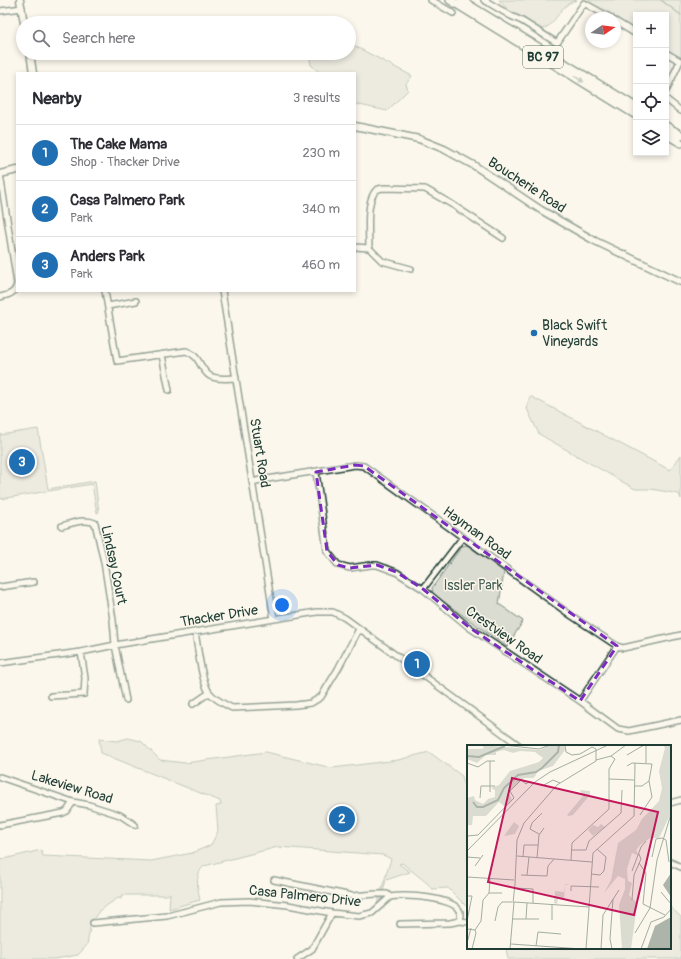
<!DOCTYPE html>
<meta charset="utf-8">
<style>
:root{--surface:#fff;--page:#f7f7f7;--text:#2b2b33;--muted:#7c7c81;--line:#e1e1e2;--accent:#1f6fb2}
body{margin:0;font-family:Pangolin,sans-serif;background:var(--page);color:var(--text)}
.controls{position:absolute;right:12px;top:12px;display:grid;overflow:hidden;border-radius:0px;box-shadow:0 2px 6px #0003}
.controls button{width:36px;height:36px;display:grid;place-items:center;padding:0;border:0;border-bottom:1px solid var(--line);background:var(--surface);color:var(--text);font:20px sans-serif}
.compass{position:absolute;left:585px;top:12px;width:36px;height:36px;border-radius:50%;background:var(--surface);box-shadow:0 2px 6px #0003;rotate:77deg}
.you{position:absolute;left:282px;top:605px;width:14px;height:14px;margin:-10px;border:3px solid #fff;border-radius:50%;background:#1a73e8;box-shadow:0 0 0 6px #1a73e833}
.badge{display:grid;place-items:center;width:26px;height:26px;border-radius:50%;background:var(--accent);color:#fff;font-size:13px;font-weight:700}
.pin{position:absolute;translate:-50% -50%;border:2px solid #fff;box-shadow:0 1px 4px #0006}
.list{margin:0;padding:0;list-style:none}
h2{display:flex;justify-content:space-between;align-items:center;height:52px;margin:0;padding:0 16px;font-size:17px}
h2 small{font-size:13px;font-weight:400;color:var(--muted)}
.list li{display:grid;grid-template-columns:26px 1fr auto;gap:12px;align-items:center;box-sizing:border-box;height:56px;padding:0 16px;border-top:1px solid var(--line)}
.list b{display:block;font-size:15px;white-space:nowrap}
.list p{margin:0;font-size:13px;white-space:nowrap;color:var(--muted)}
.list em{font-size:13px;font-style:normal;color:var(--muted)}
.icon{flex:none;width:22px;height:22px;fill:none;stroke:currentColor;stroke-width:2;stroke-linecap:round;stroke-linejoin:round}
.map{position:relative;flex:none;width:681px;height:959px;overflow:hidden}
.search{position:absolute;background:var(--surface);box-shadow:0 2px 6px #0003;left:16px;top:16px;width:340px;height:44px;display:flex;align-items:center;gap:10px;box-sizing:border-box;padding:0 14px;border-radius:22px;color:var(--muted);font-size:15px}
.panel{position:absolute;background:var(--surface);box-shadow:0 2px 6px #0003;left:16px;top:72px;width:340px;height:220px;border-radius:0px}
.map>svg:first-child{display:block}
</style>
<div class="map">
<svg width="681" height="959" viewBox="0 0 681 959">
<rect width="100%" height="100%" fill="#fbf7ec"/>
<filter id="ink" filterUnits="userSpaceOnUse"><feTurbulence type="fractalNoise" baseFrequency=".025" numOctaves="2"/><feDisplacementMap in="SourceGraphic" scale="8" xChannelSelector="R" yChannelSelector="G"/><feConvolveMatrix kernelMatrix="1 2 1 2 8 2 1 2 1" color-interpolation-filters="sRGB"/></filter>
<g filter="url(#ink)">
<path fill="#dbdcd1" stroke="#7d8c82" d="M499,0H577C574,1 571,2 568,4C560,9 556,21 547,27C532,37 508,10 499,0Z
M584,0H681V64L666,54V15H636V35L615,21V18C602,18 595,2 584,0Z
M349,43L412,76L406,84L408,90L387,111L355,104V73H320L311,65L309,53H349Z
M530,396L670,470L681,455V499L679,494L651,489H635L539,434L527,409Z
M38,429L48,489L95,481L99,512L97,513L92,484L0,499V435Z
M467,545L504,572L499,604L523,621L507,647L433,594L432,588L462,546Z
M128,738L141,741L160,760L185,763L266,752L332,768L398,760L429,752L462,776L468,801V908L448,888L432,889L427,883L402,863L399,864L410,872L386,880L379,905L377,904L391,859L383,855L278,847L204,866C194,875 198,888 200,900L169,909L170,893L167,895H122L121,899L118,898L100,910L91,922L87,945L78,955L55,959H0V860L41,850L43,856L151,861L192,853L211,845L218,831L216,806L221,805L220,801L101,753L99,739L117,741Z
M670,907L681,917V959H508L506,948H670Z"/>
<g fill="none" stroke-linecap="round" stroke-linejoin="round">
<path stroke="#74847b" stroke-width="1.5" d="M661,0L681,15"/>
<g stroke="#1f3d34" stroke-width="8">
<path id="minor" d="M431,0L453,13
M484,0L511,16L522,21L557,43L584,3L611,18
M0,11L22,8
M615,21L636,34
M666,53L680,61L666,91
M666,99L681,111
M355,247L369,248L382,261L411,269
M369,248C369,234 366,205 374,193C376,189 381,188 385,188L425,189L453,205L503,238
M105,291L117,361L186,351C200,355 200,370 210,376C217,380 229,378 236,378
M222,291L274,619
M0,297C9,295 16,293 17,283L0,174
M108,306L136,301
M162,355L169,390
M316,472L327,551L338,565L350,568L371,565H377L396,572L423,589L470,628L580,701L618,729L629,731L681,720
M252,482L261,480L355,465L364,466L572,616L617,646L623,648L681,635
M62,526C72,523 85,518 95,523L104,562L113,620L115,645L126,700
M0,587L34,582
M423,589L463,537
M195,632C198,647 201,681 209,692C215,700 224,704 232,708L296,705L311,703L321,697L338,669L359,629
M0,663L81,652L115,645L317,612H333L345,618L520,746
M51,696L84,694L85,678L81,652
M580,701L617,646
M193,704L209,693
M0,777L73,802L89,805L120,815L135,825
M670,803L681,800
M0,825L63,813L67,811L73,802
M670,862L681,867
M274,880L352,896L376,894H387L390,897C403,894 455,897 460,912C460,914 460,919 460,921L468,922
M93,923L167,916L221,902L249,901L288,905L332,913L359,916L372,913L390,897
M400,924L450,923L460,921
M297,959L312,949L332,913"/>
</g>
<g stroke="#1f3d34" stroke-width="9">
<path id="major" d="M20,0L24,23
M30,53L33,73
M355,126L419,139L444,149L475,166L541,210L595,241L681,282
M0,174L17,170"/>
</g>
<g stroke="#1f3d34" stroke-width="10">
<path id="highway" d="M450,0L636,115
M461,0L636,107
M666,126L681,135
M666,134L681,143"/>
</g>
<use href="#minor" stroke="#fbf7ec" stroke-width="5"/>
<use href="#major" stroke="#fbf7ec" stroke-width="6"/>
<use href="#highway" stroke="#fbf7ec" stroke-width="7"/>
</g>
<defs><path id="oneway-solid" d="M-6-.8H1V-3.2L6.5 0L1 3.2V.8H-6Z"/></defs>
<use fill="#8d9a90" href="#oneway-solid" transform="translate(579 79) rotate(32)"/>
</g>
<path d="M0 0H681V959H0ZM355,465L364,466L617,646L580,701L470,628L423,589L396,572L377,565L350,568L338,565L327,551L316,472Z" fill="#fbf7ec" fill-opacity=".55" fill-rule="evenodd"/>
<path fill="none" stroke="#7b2cbf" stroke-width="3" stroke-dasharray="8 5" stroke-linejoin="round" d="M355,465L364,466L617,646L580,701L470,628L423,589L396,572L377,565L350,568L338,565L327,551L316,472Z"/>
<circle fill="#1f6fb2" stroke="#fbf7ec" stroke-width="1.5" cx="534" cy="333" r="4"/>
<g text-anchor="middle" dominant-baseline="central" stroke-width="3" stroke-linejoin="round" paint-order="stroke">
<rect fill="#fbf7ec" stroke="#61756b" stroke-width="1" x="523" y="46" width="40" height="22" rx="3"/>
<g font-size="13" font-weight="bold" fill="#1f3d34">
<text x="543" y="57">BC 97</text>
</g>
<g font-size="14" fill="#1f3d34" stroke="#fbf7ec">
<text transform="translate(527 185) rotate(33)">Boucherie Road</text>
<text transform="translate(260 453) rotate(81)">Stuart Road</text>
<text transform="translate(477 533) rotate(36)">Hayman Road</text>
<text transform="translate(114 565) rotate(78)">Lindsay Court</text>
<text transform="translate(219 616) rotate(-9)">Thacker Drive</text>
<text transform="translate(504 635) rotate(35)">Crestview Road</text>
<text transform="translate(72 787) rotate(17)">Lakeview Road</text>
<text transform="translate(305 896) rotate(6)">Casa Palmero Drive</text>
</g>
<g font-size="14" fill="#1f3d34" stroke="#fbf7ec" text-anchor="start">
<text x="542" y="325">Black Swift<tspan x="542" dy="16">Vineyards</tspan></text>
</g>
<g font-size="14" fill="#455d53" stroke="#fbf7ec">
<text x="473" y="585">Issler Park</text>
</g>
</g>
<g transform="translate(467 745)">
<rect width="204" height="204" fill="#fbf7ec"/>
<path d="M15,0L73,5L83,0H97L98,5L86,21L71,26L67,33H57L42,47L45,55L41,60L37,61L32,57L19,71H6L5,80H0V53L7,51L8,55L16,59L21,54L28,52V45L24,43L32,40L43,26L72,17L76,13L68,7L53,6L46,8L37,5L29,7V10H19L10,18L0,14V4H14L17,3ZM196,0H204V68L192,93H183L173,100L169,105L172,111L165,108L160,124L161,136L165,138L162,150L170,158L169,167L164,204H155L152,160L158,144V134L151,131L137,148L144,135L151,98L169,85L175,74L192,56L195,43L192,26L198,3ZM113,45L123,46V50L106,70L102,71L100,70L116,51ZM47,77L52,81L48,89L37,91ZM134,79L138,82L126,91L121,85L126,80L131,82ZM98,139L103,140H98L97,155L91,154L90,159L87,158L88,146L97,147Z" fill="#dbdcd1"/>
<path d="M204,128V152L196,140ZM204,172V204H180L188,181Z" fill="#adb4aa"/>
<path fill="none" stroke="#adb4aa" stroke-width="2" d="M0,11L12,12L38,1M6,57L10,62H16L31,55L37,43L51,30L69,27L75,23L91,7L92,0"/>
<path fill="none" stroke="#a3ada2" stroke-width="1" d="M36,0L72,4L83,0M98,0L99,7L105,10L113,9L125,2L129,4M179,0V18M160,10L177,0M129,15L144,11L159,0M23,16V47M0,18L11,22L20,16H28M160,21L165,18L185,19L182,36L185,52L173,70M142,34L167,35M77,40L86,35L93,38M167,41H175L182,36M13,53L14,41H28M72,89L63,84L65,78L75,68M0,91L11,90L47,53L43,46L54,35L59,39L63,36M104,105H119L122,96L154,68L155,45M0,106L68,37L83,27L141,0M50,111L125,117M0,112L13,113M56,112L57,100H71M185,112L189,94L195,93L199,95L202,117M70,113L72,90L77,83M104,115L105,98L142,64V24L148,14L144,11M172,118L179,128L176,159L198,170M8,121L16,110M165,126L174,102L179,96M124,129L133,130L137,126L139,112L130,104M54,130L80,131L81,121L87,114M60,130L62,112M0,132L47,135M48,139L50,95L57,78L90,40L129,16V4M48,143L66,144V158M104,146V141L132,142M194,147L204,159M22,148H35M0,151H5L0,176M165,155L167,130L174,114L172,109M47,157L122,162M46,158L48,139M46,174H72M59,174L60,158M85,175V159M28,176L31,162L35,157H45M0,184L8,185L9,188L5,204M8,185L14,176L16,155L22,148L23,134M168,188L183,163L190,115L204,69M0,198L4,183M44,199L115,204M69,201L71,187L94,189M43,204L47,157M119,204L126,108L167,71L168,18M134,204L136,170L152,145M145,204L143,194L146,154M174,204L184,177L197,172L204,164"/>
<path fill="#c2185b" fill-opacity="0.15" stroke="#c2185b" stroke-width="2" d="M45,33L191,67L167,170L21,137Z"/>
<rect width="204" height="204" fill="none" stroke="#1f3d34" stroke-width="2"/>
</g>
</svg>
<div class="controls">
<button>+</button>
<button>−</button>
<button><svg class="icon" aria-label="locate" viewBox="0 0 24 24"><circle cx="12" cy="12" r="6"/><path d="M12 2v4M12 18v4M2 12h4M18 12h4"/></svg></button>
<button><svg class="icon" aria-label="layers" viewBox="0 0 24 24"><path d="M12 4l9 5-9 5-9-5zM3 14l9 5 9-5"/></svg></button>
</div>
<svg class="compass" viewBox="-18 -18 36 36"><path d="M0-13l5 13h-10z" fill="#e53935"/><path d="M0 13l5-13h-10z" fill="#7c7c81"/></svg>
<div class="you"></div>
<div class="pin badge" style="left:417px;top:664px">1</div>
<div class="pin badge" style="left:342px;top:819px">2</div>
<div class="pin badge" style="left:22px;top:462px">3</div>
<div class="search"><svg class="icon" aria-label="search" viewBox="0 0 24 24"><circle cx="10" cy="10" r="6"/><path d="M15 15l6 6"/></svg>Search here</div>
<section class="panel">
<h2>Nearby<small>3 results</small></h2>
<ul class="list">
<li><span class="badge">1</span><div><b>The Cake Mama</b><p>Shop · Thacker Drive</p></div><em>230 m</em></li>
<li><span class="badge">2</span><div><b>Casa Palmero Park</b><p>Park</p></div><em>340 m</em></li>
<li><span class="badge">3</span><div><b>Anders Park</b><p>Park</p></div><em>460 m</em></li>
</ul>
</section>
</div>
